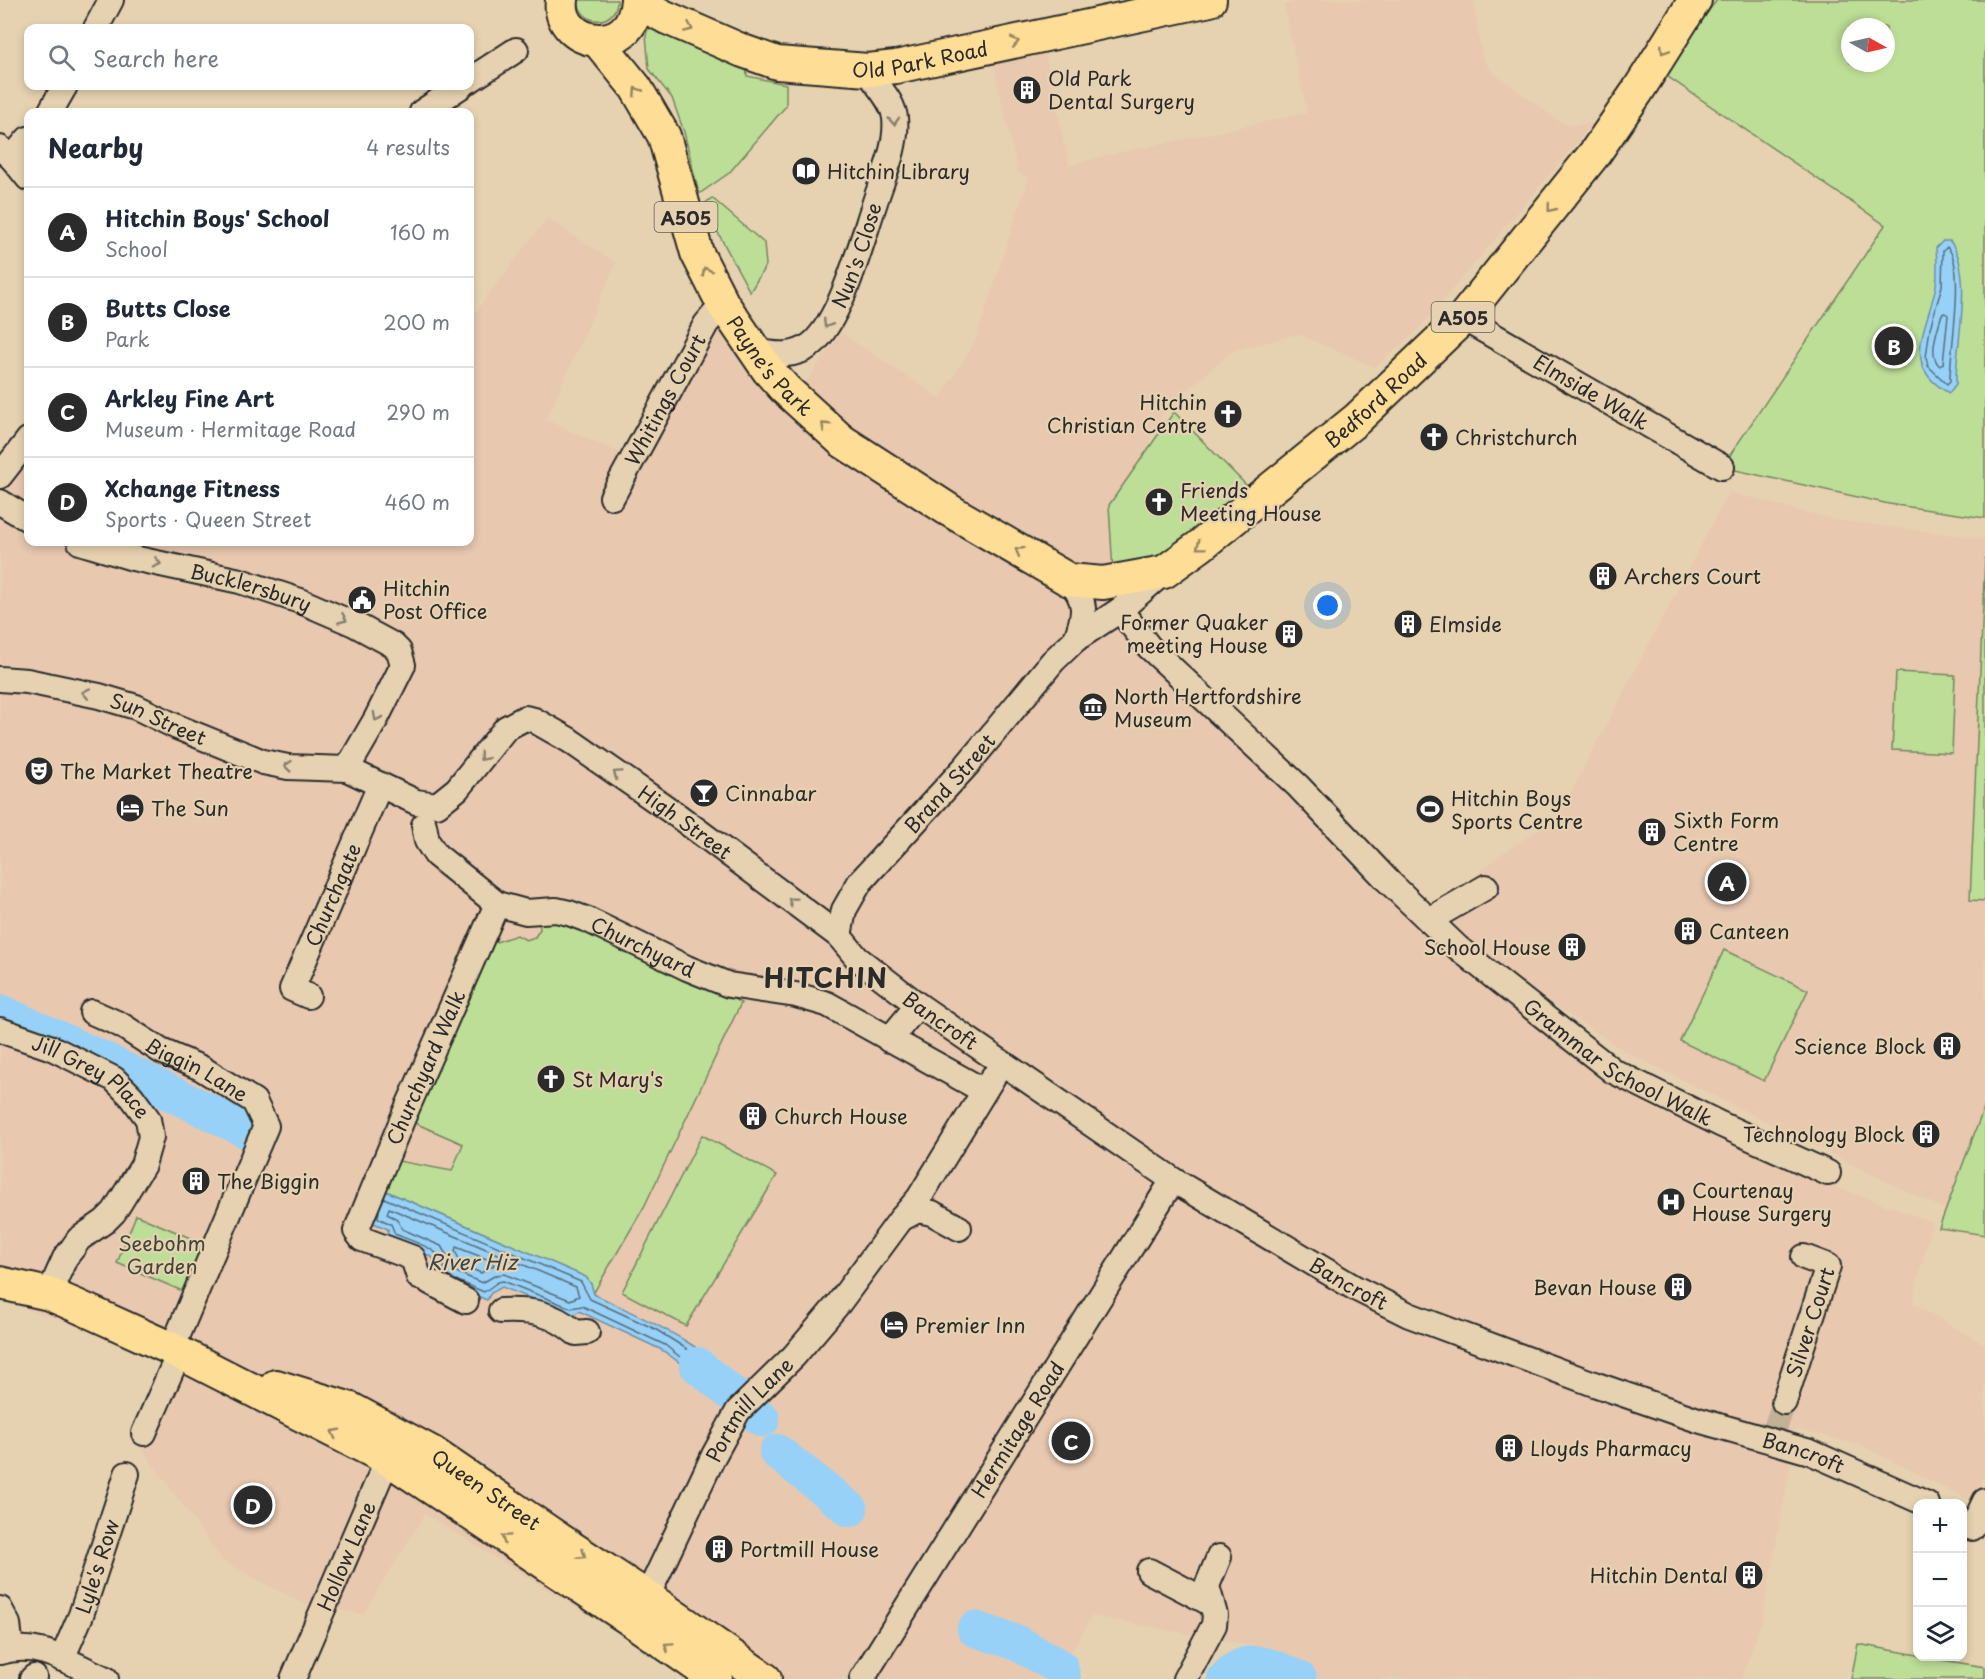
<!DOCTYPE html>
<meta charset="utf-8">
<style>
:root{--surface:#fff;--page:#f6f6f7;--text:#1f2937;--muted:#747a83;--line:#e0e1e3;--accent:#2b2b2b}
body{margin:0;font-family:"Playpen Sans",sans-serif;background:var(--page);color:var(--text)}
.controls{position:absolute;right:18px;bottom:18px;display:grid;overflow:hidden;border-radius:12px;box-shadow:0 3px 9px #0003}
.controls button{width:54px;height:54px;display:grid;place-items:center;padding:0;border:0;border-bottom:2px solid var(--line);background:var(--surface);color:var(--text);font:30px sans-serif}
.compass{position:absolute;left:1841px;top:18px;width:54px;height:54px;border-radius:50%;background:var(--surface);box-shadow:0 3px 9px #0003;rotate:98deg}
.you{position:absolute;left:1328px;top:606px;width:21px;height:21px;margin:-15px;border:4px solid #fff;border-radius:50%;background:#1a73e8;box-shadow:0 0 0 9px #1a73e833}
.badge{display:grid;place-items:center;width:39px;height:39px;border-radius:50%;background:var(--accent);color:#fff;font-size:20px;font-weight:700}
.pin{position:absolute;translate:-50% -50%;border:3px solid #fff;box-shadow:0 2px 6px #0006}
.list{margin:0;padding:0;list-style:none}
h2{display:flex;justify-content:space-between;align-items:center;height:78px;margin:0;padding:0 24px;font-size:26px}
h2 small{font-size:20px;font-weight:400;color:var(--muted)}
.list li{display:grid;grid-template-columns:39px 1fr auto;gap:18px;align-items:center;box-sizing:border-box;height:90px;padding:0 24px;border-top:2px solid var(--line)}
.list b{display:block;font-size:22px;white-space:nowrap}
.list p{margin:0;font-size:20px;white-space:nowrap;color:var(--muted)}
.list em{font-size:20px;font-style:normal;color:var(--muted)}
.icon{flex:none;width:33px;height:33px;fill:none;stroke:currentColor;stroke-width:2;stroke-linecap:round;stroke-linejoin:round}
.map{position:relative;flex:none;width:1985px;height:1679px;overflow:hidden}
.search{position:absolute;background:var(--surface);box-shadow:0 3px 9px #0003;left:24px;top:24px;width:450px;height:66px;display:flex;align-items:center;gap:15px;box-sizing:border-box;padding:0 21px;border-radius:12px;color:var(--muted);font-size:22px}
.panel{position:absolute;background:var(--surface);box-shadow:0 3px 9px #0003;left:24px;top:108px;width:450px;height:438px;border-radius:12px}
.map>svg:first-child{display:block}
</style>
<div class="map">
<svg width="1985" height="1679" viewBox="0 0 1985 1679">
<rect width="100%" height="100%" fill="#e6d2b0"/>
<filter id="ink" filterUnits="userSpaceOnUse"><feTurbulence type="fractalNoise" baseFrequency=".0167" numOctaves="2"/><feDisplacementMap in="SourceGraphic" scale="12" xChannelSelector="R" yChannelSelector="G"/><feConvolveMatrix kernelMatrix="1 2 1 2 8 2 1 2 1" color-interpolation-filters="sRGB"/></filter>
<g filter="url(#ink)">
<path fill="#e8c8af" d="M1300,0H1473L1482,57L1492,72L1560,122L1571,125L1593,123L1416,332L1375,367L1298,334L1232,351L1166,408L1117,505L1133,642L1240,739L1356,870L1424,933L1507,1005L1657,1102L1836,1187L1932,1222L1912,1303L1985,1345V1473L1973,1502L1863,1446L1797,1429L1762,1620L1741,1679H1321L1259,1647L1092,1616L1055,1679H693L425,1514L363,1614L304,1604L223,1561L137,1442L171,1355L0,1301V482L28,451V542H470V319L547,218L616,263L546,420L629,457L699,318L731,329L789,406L841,333L940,398L976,340L1029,177L1018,173L993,62L1045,53L1069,166L1100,157L1307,113L1284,5Z
M1729,492L1835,520L1985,539V1227L1906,1191L1628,1053L1464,947L1439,908L1500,855L1558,817Z"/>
<path fill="#bdde97" stroke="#748461" stroke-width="1.5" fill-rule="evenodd" d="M578,0H617C617,26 581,28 578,0Z
M1717,0H1985V518L1889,504L1722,467L1885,225L1661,72ZM1850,27H1886V63H1850Z
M651,20L746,66L747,76L786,84V106L729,173L699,194L684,132L672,98L649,69L646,35Z
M712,198L764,243L766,265L750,292L703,205Z
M1174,412L1247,486L1171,557L1113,572L1109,505Z
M1985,558V901L1970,900Z
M1896,672L1955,675L1952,753L1892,750Z
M539,920H574L683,971L741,1003L644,1207L593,1294L591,1284L586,1277L381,1189L393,1160L452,1171L463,1144L408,1120L490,944L517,935L526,940L535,937L540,929Z
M1724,950L1808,990L1764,1081L1680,1041Z
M1985,1105V1235L1939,1228Z
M702,1135L777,1175L686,1326L622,1292Z
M136,1215L207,1245L187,1293L117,1263Z
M1858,1644L1917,1655L1918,1656L1985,1667V1679H1851Z"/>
<path fill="#97d1f7" stroke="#6c8fa5" stroke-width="1.5" d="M1943,241H1950C1975,273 1955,345 1956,384L1949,393C1898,365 1929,327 1936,285C1938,273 1937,260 1936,248Z
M381,1189L586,1277L591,1284L594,1294C627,1311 730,1354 737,1391L732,1396L722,1398L687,1368L662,1350L579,1311L573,1315L502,1287L491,1293L487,1300L435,1278L439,1268L432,1257L387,1237L388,1229L369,1221Z"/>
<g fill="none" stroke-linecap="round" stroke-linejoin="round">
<path stroke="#566d7d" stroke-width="1.5" d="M1947,247C1967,266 1949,353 1950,381L1947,384L1928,366L1926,357L1930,328L1942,286L1943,251Z
M1945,313L1948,315L1943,364L1940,366C1927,356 1938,328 1942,314Z
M384,1198L581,1282L590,1299L655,1329L690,1351L725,1378L730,1389L723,1391L665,1345L582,1306L571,1308L503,1281L498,1282L484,1292L456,1280
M389,1208L576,1287L579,1296L570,1300L504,1274L496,1275L482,1283L454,1271L450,1261L441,1246L402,1229L397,1219L387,1214Z
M379,1211L378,1218L391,1224L395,1234C412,1242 449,1249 444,1274
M456,1247L492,1261L494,1265L481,1273L462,1265L455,1251Z"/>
<path stroke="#97d1f7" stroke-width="36" d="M0,1012L100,1058L246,1130
M697,1365L762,1419
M777,1452L850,1509
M975,1629L1017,1643L1060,1667L1063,1679
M1225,1679C1247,1653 1272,1666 1299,1679"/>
<path stroke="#c1b195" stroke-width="24" stroke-dasharray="24 12" stroke-linecap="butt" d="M1775,1429L1784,1402"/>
<g stroke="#2b2b2b" stroke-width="28">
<g id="minor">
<path d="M96,28L111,0"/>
<path d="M470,80L516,50"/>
<path d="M50,112L65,86"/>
<path d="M422,112L461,86"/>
<path d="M0,148L12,158L28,178"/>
<path d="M12,158L28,139"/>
<path id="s1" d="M1463,318L1722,467"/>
<path id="s2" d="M755,351C775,355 795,358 812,344C842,318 862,240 875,202C883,176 898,146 895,118C893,100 876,86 868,70"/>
<path d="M0,476L28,440"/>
<path id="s3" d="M612,497L706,324L723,304"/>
<path d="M0,502L28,519"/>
<path id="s4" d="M80,542L133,558L240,581L303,602L354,624L393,645L399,651L403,665L376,719L347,769"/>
<path d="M1069,580C1088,602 1085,614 1076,639"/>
<path id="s5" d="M1120,610L1149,647L1298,786L1387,880L1457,947L1495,978L1613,1071L1720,1124L1828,1173"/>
<path id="s6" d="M0,679L27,681L99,696L136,707L177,727L263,762L288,767L347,769L416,802L437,805L457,789L506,728L525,718L534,720L569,740L678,816L839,936L857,958L918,1005L1173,1180L1355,1288L1409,1315L1594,1384L1698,1420L1810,1452L1927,1504"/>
<path id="s7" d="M424,825L427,841L436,855L497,904L526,912L556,910L569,913L588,920L687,968L729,985L796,995L827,1004L984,1091"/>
<path d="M1429,920L1486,887"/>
<path id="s8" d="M839,936L844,910L860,882L967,765L1053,661L1076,639L1120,610L1164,572"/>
<path id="s9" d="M308,996L292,989L380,785"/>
<path id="s10" d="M92,1012L121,1025L161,1051L201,1068L254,1101L266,1126L172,1349"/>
<path id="s11" d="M0,1030L52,1048L114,1079L132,1097L148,1119L151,1137L143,1165L114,1212L105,1221L79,1239L72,1249L65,1258L49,1294"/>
<path d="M889,1040L918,1005"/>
<path d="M901,1219L919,1198L993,1077"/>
<path id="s12" d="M419,1277L413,1258L362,1239L356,1231L405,1113L497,904"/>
<path d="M430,1282L466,1301"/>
<path d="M501,1311C532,1310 551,1312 576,1333L587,1332"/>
<path id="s13" d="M1784,1402L1828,1266L1804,1257"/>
<path d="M144,1433L179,1353"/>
<path d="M1972,1528L1985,1501"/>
<path d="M1149,1571L1212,1604"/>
<path d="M0,1609L8,1624L11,1649"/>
<path id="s14" d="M638,1610L647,1597L714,1455L738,1411L794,1356L839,1303L901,1219L918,1210L932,1213L959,1228"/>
<path d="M0,1652C41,1640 70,1664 106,1679"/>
<path id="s15" d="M62,1659L81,1615L127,1474"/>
<path d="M32,1679L34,1677"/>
<path id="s16" d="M293,1679L394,1444"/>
<path id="s17" d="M862,1679L1173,1180"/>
<path d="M1185,1679L1214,1625L1215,1615L1207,1586L1219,1557"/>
</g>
</g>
<g stroke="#2b2b2b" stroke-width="36">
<g id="major">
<path d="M562,0C556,46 633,60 637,0"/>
<path id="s18" d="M637,2L665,17L743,51L777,63L868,70L896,67L1210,0"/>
<path id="s19" d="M597,40L636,88L664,136L697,253L723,304L768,370L785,389L842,441L949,510L1069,580L1103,583L1164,572L1200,546L1357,419L1463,318L1595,153L1637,92L1695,0"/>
<path d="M0,1283L49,1294L77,1306L172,1349L388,1459L631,1620L716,1679"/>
<path id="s20" d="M276,1386L351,1409L431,1452L572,1548L647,1597L765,1679"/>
</g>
</g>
<use href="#minor" stroke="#e6d2b0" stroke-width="24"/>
<use href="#major" stroke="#fedd96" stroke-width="32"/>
</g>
<defs><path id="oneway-chevron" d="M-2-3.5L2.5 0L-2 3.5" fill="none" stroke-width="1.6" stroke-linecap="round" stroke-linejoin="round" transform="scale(1.5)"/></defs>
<g stroke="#948460">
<use href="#oneway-chevron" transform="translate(689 28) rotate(24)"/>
<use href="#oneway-chevron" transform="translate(1015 42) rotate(-12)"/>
<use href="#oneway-chevron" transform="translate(1664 50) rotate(123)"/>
<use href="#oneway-chevron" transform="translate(637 91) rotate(-123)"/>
<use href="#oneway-chevron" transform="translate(1551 208) rotate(129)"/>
<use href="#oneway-chevron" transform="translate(706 271) rotate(-117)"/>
<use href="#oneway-chevron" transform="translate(825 426) rotate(-137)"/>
<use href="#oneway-chevron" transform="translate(1200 546) rotate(143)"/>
<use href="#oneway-chevron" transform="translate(1019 551) rotate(-150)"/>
<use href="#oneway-chevron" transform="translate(335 1433) rotate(-153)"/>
<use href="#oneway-chevron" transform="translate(505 1538) rotate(-146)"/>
<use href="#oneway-chevron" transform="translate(582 1555) rotate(33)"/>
<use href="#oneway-chevron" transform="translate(668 1646) rotate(-145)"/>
</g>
<g stroke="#887e6e">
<use href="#oneway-chevron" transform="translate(894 121) rotate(86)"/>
<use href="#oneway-chevron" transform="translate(827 324) rotate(122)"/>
<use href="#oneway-chevron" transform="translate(157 563) rotate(13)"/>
<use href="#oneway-chevron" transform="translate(343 619) rotate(24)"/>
<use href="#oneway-chevron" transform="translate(86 693) rotate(-169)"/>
<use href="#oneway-chevron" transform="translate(377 717) rotate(118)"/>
<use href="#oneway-chevron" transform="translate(483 757) rotate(129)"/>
<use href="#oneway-chevron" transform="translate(288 766) rotate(-174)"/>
<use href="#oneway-chevron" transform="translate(617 774) rotate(-145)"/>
<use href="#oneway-chevron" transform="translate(792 901) rotate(-143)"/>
</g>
</g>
<defs>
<g id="building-disc" transform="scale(1.5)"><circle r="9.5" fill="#2b2b2b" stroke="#e6d2b0"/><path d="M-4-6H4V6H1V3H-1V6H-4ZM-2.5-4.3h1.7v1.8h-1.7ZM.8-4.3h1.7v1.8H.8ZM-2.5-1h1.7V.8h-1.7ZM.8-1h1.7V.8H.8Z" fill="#fff"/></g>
<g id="library-disc" transform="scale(1.5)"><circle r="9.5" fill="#2b2b2b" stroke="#e6d2b0"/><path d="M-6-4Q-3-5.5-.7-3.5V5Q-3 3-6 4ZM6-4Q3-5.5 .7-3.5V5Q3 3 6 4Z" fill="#fff"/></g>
<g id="church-disc" transform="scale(1.5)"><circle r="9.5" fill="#2b2b2b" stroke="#e6d2b0"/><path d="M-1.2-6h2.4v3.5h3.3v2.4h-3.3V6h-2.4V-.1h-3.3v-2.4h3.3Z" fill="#fff"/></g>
<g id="civic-disc" transform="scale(1.5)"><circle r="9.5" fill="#2b2b2b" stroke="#e6d2b0"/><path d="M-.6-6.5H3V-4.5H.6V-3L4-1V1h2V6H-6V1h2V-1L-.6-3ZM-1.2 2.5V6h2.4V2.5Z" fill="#fff"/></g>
<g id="museum-disc" transform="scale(1.5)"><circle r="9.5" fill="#2b2b2b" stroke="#e6d2b0"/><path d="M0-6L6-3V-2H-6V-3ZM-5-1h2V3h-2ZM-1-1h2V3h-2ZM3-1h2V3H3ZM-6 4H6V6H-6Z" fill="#fff"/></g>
<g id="theatre-disc" transform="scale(1.5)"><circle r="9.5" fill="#2b2b2b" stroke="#e6d2b0"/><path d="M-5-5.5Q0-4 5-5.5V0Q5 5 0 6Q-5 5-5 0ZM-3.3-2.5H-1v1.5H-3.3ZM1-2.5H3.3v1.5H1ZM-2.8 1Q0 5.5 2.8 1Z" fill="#fff"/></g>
<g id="bar-disc" transform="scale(1.5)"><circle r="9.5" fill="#2b2b2b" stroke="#e6d2b0"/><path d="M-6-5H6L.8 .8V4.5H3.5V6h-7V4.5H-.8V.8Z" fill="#fff"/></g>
<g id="hotel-disc" transform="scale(1.5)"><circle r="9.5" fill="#2b2b2b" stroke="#e6d2b0"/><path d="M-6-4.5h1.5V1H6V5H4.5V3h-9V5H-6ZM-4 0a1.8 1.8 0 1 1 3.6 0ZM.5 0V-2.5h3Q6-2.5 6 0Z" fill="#fff"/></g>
<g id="stadium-disc" transform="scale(1.5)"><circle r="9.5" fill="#2b2b2b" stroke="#e6d2b0"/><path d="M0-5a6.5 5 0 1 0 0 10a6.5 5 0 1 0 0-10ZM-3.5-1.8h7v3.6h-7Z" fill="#fff"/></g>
<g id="hospital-disc" transform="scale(1.5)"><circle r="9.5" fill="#2b2b2b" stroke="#e6d2b0"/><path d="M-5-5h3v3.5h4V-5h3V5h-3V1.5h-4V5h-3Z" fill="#fff"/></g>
</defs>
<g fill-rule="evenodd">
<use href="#building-disc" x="1027" y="90"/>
<use href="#library-disc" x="806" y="171"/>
<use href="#church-disc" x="1228" y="414"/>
<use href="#church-disc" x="1434" y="437"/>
<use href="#church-disc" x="1159" y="502"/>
<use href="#building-disc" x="1603" y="576"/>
<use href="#civic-disc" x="362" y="600"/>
<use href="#building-disc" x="1408" y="624"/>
<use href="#building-disc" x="1289" y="634"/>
<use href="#museum-disc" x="1093" y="707"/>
<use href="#theatre-disc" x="39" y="771"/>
<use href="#bar-disc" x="704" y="793"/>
<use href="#hotel-disc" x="130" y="808"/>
<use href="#stadium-disc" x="1430" y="809"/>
<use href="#building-disc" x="1652" y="832"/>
<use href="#building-disc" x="1688" y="931"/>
<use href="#building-disc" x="1572" y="947"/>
<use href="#building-disc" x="1947" y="1046"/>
<use href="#church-disc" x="551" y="1079"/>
<use href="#building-disc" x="753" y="1116"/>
<use href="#building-disc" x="1926" y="1134"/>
<use href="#building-disc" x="196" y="1181"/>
<use href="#hospital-disc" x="1671" y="1202"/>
<use href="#building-disc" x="1678" y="1287"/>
<use href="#hotel-disc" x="894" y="1325"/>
<use href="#building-disc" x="1509" y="1448"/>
<use href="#building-disc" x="719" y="1549"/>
<use href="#building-disc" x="1749" y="1575"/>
</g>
<g text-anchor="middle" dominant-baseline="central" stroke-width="4.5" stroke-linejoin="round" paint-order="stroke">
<g fill="#e6d2b0" stroke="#635d53" stroke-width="1.5">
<rect x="654.5" y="202" width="63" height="30" rx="4.5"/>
<rect x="1431.5" y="302" width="63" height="30" rx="4.5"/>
</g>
<g font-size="18" font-weight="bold" fill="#2b2b2b">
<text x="686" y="217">A505</text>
<text x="1463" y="317">A505</text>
</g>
<g font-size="20" fill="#2b2b2b" stroke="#e6d2b0">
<text stroke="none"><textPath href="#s18" startOffset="297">Old Park Road</textPath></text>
<text stroke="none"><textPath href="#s2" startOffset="160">Nun's Close</textPath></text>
<text stroke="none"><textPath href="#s19" startOffset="374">Payne's Park</textPath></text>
<text stroke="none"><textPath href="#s1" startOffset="148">Elmside Walk</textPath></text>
<text stroke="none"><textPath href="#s3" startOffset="111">Whitings Court</textPath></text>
<text stroke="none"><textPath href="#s19" startOffset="1114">Bedford Road</textPath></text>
<text stroke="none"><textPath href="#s4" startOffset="177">Bucklersbury</textPath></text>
<text stroke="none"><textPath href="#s6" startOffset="164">Sun Street</textPath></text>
<text stroke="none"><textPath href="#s8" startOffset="192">Brand Street</textPath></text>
<text stroke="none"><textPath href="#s6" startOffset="777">High Street</textPath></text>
<text stroke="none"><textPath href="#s9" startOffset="120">Churchgate</textPath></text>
<text stroke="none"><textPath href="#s7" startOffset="266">Churchyard</textPath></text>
<text stroke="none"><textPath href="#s6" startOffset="1101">Bancroft</textPath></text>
<text stroke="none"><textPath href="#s5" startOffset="676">Grammar School Walk</textPath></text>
<text stroke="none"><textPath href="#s12" startOffset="262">Churchyard Walk</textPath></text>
<text stroke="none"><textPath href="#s10" startOffset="120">Biggin Lane</textPath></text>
<text stroke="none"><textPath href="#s11" startOffset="104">Jill Grey Place</textPath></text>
<text stroke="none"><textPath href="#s6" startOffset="1587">Bancroft</textPath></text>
<text stroke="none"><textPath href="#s13" startOffset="84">Silver Court</textPath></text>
<text stroke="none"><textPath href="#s14" startOffset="231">Portmill Lane</textPath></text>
<text stroke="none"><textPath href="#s17" startOffset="294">Hermitage Road</textPath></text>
<text stroke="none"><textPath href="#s6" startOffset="2073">Bancroft</textPath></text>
<text stroke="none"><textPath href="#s20" startOffset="236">Queen Street</textPath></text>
<text stroke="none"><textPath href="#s16" startOffset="134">Hollow Lane</textPath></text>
<text stroke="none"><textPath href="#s15" startOffset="99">Lyle's Row</textPath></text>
</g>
<g font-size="20" fill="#2b2b2b" stroke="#e6d2b0" text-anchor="start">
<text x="1048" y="78">Old Park<tspan x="1048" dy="23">Dental Surgery</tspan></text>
<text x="827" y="171">Hitchin Library</text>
<text x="1207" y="402" text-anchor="end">Hitchin<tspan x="1207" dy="23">Christian Centre</tspan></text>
<text x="1455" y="437">Christchurch</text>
<text x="1180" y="490">Friends<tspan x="1180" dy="23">Meeting House</tspan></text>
<text x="1624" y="576">Archers Court</text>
<text x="383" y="588">Hitchin<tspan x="383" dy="23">Post Office</tspan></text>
<text x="1268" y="622" text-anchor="end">Former Quaker<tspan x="1268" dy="23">meeting House</tspan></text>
<text x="1429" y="624">Elmside</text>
<text x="1114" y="696">North Hertfordshire<tspan x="1114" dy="23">Museum</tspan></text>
<text x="60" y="771">The Market Theatre</text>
<text x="725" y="793">Cinnabar</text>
<text x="1451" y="798">Hitchin Boys<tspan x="1451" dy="23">Sports Centre</tspan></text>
<text x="151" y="808">The Sun</text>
<text x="1673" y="820">Sixth Form<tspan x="1673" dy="23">Centre</tspan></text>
<text x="1709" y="931">Canteen</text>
<text x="1551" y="947" text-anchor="end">School House</text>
<text x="1926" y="1046" text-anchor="end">Science Block</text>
<text x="572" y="1079">St Mary's</text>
<text x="774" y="1116">Church House</text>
<text x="1905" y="1134" text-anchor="end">Technology Block</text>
<text x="217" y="1181">The Biggin</text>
<text x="1692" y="1190">Courtenay<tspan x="1692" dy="23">House Surgery</tspan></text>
<text x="1657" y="1287" text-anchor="end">Bevan House</text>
<text x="915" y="1325">Premier Inn</text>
<text x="1530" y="1448">Lloyds Pharmacy</text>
<text x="740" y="1549">Portmill House</text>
<text x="1728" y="1575" text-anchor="end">Hitchin Dental</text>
</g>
<g font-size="20" fill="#41463b" stroke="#e6d2b0">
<text x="162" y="1243">Seebohm<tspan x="162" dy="23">Garden</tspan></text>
</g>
<g font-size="21" font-style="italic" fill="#3b444a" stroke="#e6d2b0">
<text x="472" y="1261">River Hiz</text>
</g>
<g font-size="26" font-weight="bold" letter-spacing="1.5" fill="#2b2b2b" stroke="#e6d2b0">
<text x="826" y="977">HITCHIN</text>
</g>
</g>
</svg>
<div class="controls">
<button>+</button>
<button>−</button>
<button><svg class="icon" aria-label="layers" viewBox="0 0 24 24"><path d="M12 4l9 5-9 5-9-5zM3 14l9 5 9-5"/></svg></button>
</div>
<svg class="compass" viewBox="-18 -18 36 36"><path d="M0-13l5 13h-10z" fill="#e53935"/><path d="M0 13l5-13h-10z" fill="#747a83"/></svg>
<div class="you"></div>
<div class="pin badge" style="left:1727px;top:882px">A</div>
<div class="pin badge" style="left:1894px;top:346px">B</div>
<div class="pin badge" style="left:1071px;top:1441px">C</div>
<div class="pin badge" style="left:253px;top:1505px">D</div>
<div class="search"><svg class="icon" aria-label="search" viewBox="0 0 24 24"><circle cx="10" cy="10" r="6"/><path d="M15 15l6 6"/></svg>Search here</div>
<section class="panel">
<h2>Nearby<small>4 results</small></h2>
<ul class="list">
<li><span class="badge">A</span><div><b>Hitchin Boys' School</b><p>School</p></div><em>160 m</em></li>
<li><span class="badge">B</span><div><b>Butts Close</b><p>Park</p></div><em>200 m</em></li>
<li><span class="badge">C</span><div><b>Arkley Fine Art</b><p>Museum · Hermitage Road</p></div><em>290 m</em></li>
<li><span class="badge">D</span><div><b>Xchange Fitness</b><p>Sports · Queen Street</p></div><em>460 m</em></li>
</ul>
</section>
</div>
